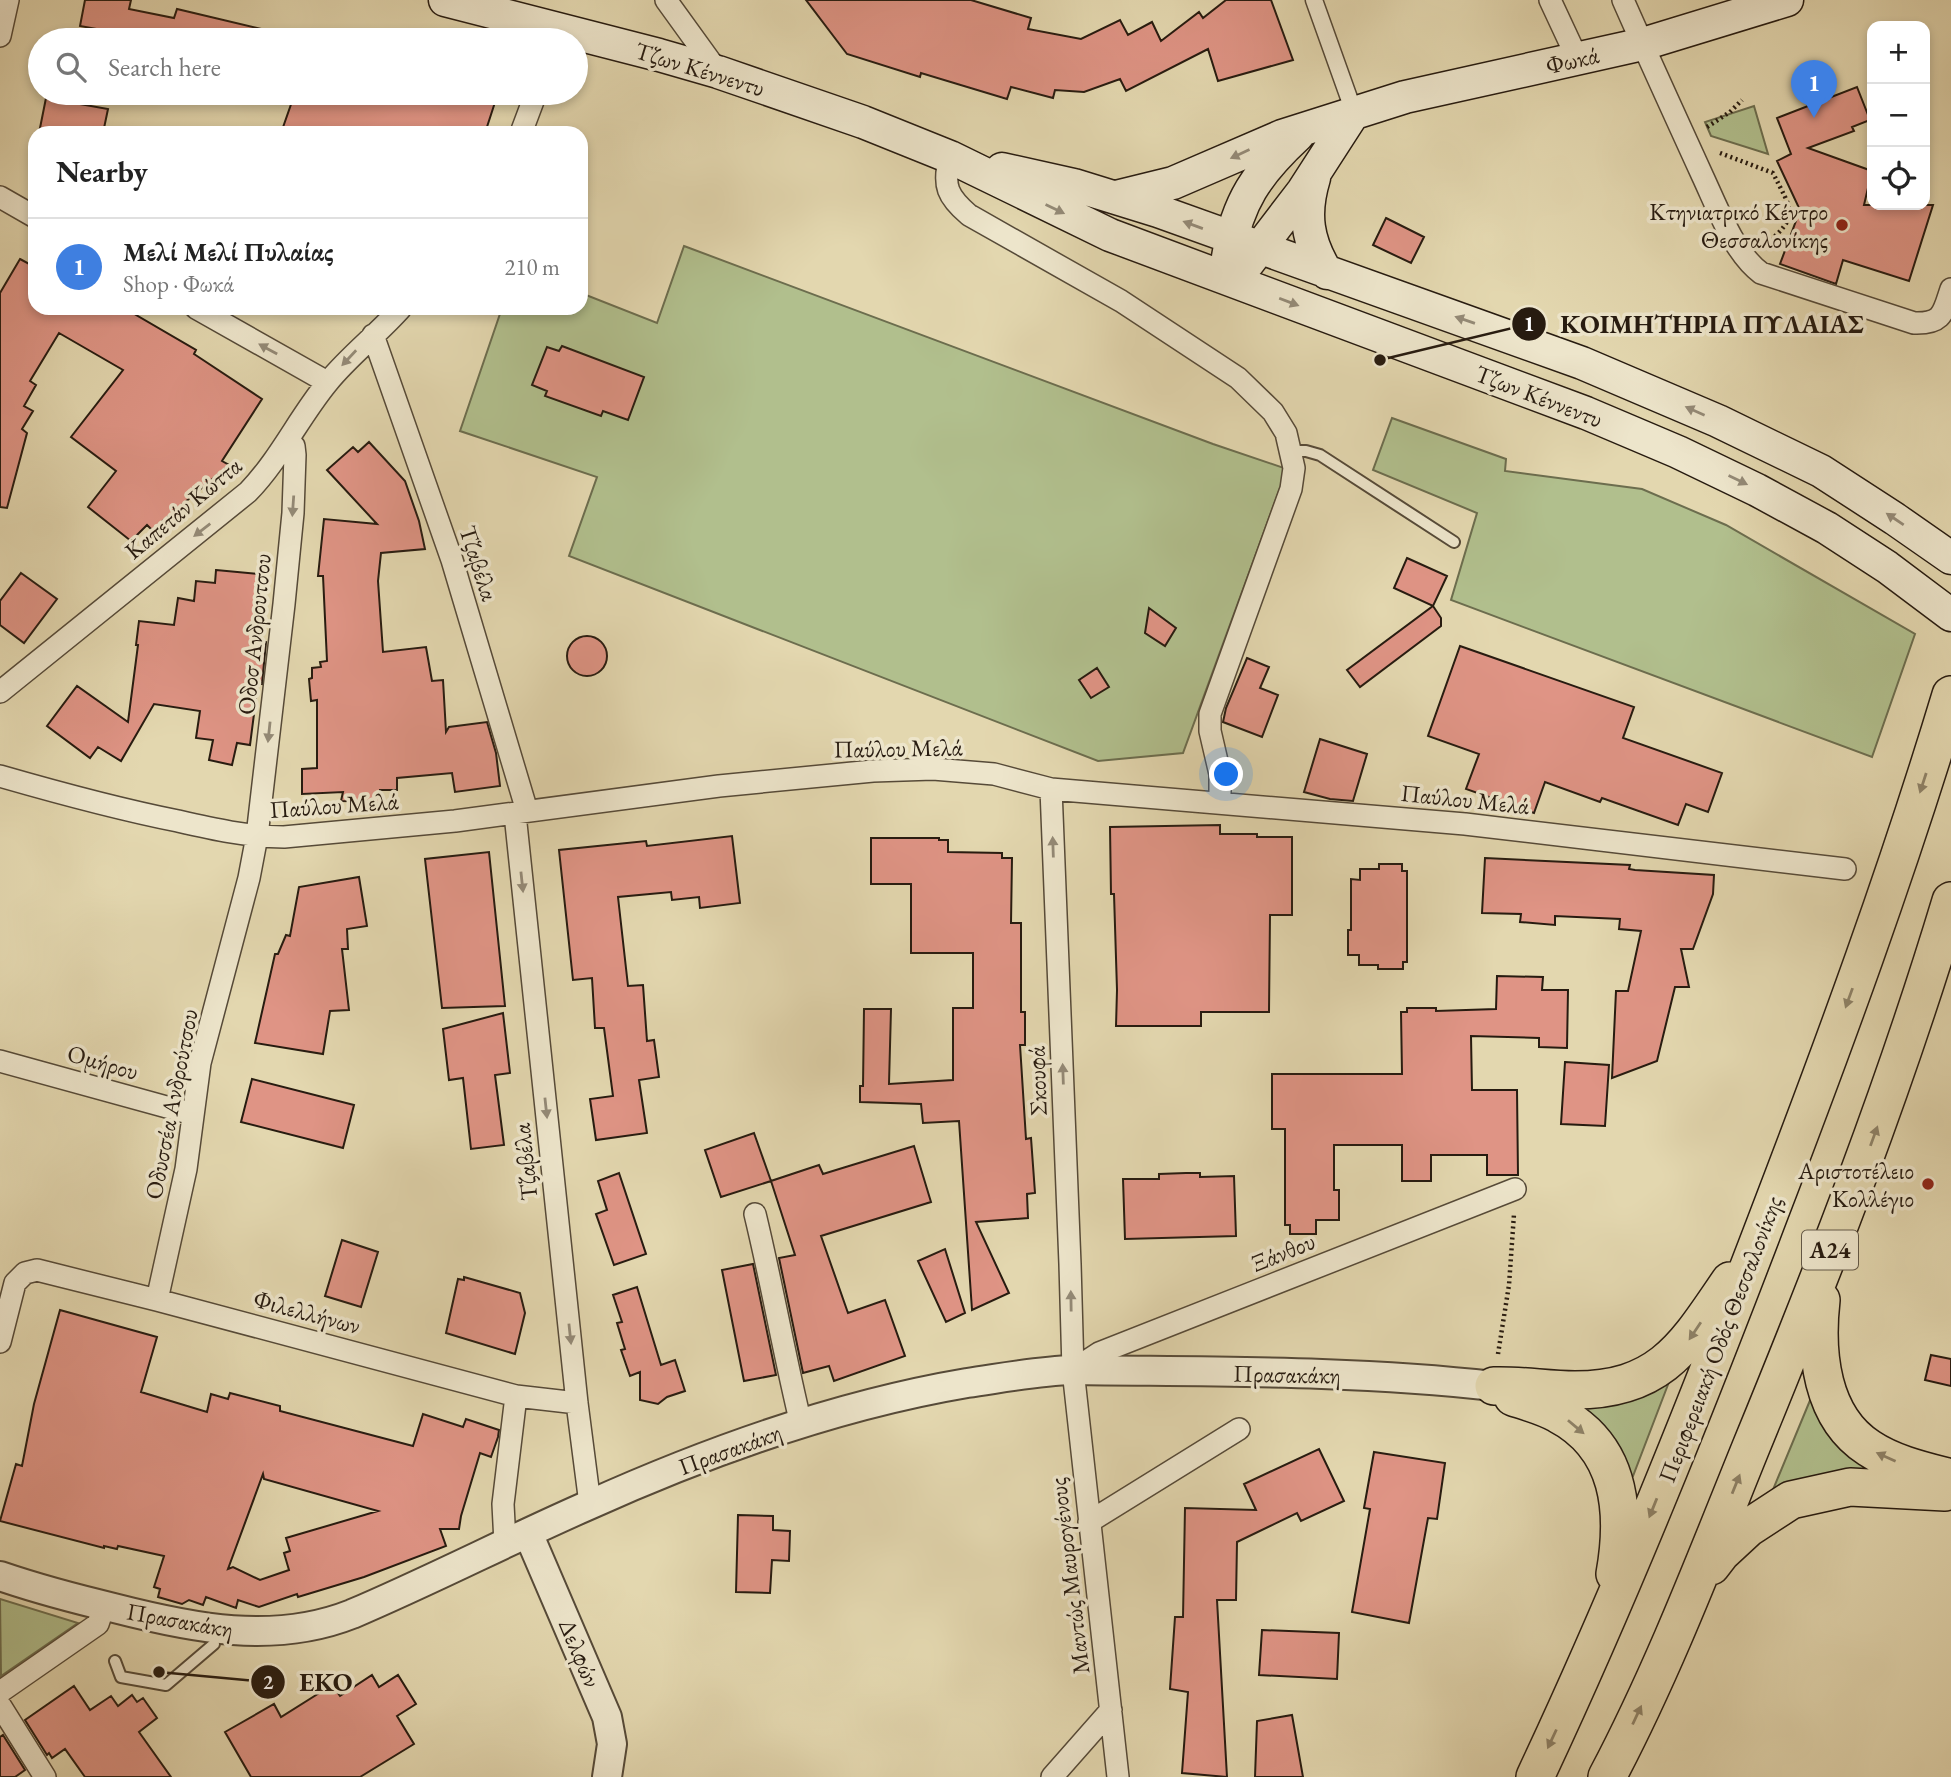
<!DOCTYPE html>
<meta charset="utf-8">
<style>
:root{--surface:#fff;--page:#f6f6f6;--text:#222;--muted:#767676;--line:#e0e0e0;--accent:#111827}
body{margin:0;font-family:"EB Garamond",serif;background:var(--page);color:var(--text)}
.controls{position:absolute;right:21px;top:21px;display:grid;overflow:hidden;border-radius:14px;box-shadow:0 4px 10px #0003}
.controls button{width:63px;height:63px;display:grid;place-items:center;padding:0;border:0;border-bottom:2px solid var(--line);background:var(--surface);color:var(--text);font:35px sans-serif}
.you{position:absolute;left:1227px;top:775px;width:24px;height:24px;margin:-18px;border:5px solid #fff;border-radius:50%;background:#1a73e8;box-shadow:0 0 0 10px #1a73e833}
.badge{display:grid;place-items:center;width:46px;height:46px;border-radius:50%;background:var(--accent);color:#fff;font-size:23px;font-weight:700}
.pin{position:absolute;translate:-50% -58px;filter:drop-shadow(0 2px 4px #0008)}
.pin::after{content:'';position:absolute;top:37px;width:24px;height:21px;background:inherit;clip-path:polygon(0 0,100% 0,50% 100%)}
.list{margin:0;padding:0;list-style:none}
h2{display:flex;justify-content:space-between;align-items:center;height:91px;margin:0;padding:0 28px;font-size:30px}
h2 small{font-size:23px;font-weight:400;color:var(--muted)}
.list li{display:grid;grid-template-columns:46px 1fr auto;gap:21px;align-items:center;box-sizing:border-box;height:98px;padding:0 28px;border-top:2px solid var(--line)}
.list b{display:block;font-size:26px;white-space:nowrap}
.list p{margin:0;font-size:23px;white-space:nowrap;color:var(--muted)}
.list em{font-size:23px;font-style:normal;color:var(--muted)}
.icon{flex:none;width:38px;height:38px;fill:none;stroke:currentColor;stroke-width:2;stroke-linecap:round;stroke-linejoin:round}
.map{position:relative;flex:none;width:1951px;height:1777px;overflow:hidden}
.search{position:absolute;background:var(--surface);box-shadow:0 4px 10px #0003;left:28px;top:28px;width:560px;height:77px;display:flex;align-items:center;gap:18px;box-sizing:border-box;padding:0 24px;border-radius:38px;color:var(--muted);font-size:26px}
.panel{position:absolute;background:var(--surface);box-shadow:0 4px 10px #0003;left:28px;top:126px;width:560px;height:189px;border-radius:21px}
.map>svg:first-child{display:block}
</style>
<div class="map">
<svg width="1951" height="1777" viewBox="0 0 1951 1777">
<rect width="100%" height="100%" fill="#e3d7af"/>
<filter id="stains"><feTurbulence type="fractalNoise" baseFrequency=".00286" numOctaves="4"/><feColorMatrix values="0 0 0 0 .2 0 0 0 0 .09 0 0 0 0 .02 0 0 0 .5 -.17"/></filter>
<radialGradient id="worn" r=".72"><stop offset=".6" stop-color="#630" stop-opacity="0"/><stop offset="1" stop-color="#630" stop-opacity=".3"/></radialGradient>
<path fill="#b1bf8d" stroke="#6c6d4e" stroke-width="2" d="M1754,106L1768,154L1711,136L1705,122Z
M684,246L1213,444L1287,469L1183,753L1098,761L569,556L597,477L460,431L502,308H581V293L657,323Z
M1392,418L1506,459L1505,471L1642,489L1726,525L1915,634L1872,757L1451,600L1477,513L1373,470Z
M1669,1382L1633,1476L1631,1477L1574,1404Z
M1811,1398L1871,1469C1835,1470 1805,1478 1772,1492Z
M0,1599L78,1623L1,1676Z"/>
<path fill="#df9485" stroke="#271b10" stroke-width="2" fill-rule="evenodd" d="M85,0H131L129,9L174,18L177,9L270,31L269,40H157L80,26Z
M806,0H971L1031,18L1028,29L1081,39L1120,20L1128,35L1152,22L1161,41L1199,12L1203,18L1226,0H1271L1293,60L1218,81L1208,49L1126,91L1120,79L1084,92L1055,90L1053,98L1011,87L1007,99L921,73L920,77L847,54Z
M1857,87L1870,120L1852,127L1854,131L1808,148L1872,171L1864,205H1933L1909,281L1843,260L1836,284L1780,264L1800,210L1777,161L1791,154L1777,118Z
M295,93H498L485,133H281Z
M46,98L108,109L103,133H39Z
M1386,218L1424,237L1411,263L1373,245Z
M20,259L35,267V308H124L196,350L194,354L262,399L222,461L229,465L152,530L147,525L131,541L88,507L116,471L71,437L123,370L59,333L30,381L36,385L24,406L33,411L22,429L27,433L7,508L0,507V293Z
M562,346L644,377L628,420L603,411L601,416L545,396L547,391L532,385L547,347L559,351Z
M369,442L405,481L419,521L425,549L381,553L378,581L383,652L426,647L432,681L443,680L446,732L449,727L487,722L496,753L500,786L455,792L452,773L397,778V790H380V802L341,801L343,792L302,794V769L317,768V700L311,701L309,679L312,678V668L321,667L320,662L327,661L323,576H318L324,519L377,524L327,470L353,447L358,452Z
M1407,558L1447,576L1433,606L1394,588Z
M216,570L268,575L251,640L266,642L262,684L258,683L250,745L237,743L232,765L209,760L213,740L196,738L200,711L154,704L121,761L98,747L90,758L47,726L77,686L128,722L138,645H136L139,621L174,625L178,598L194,601L196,581L215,583Z
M21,573L57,599L24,643L0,625V601Z
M1433,606L1441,618V626L1360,687L1347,670Z
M1149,608L1176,628L1165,646L1145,633Z
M567 656a20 20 0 1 1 40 0a20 20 0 1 1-40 0Z
M1460,646L1634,707L1623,738L1722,773L1708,812L1686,804L1678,825L1602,798L1600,802L1545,782L1534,813L1466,789L1479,754L1428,736Z
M1247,658L1269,667L1260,688L1278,695L1262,737L1223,722L1226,708Z
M1097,668L1109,687L1091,698L1079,680Z
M1320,739L1367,754L1353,801L1330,799L1304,792Z
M1220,825V834H1257V837H1292V915H1270L1269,1012H1201V1026H1116L1117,990L1114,894H1111L1110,827Z
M732,836L740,903L700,908L699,897L672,900L671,892L618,897L628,986L643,985L647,1041L654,1040L659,1077L639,1080L647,1133L596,1140L590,1099L613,1096L604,1028H595L592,978L573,980L559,850L646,841L647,846Z
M871,838H939V840H948V852L1002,853V858H1012L1011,923H1021V1012H1025V1045H1020L1026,1139L1031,1138L1035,1193L1027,1194L1028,1218L976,1222L1009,1293L972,1310L959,1121L923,1123L921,1104L860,1102V1086H863L864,1009H891L889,1084L953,1080V1008H973V953H911V884H871Z
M489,852L505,1006L442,1008L425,859Z
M1485,858L1630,865L1629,869L1635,870L1714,875L1713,894L1693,949H1681L1689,987H1675L1657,1061L1612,1078L1616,991H1628L1641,931L1619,929L1620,919L1555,916V925L1520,922L1521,914L1482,913Z
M1379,864H1402V871H1407V962H1403V969H1378V965H1359V955H1348V930H1351V879L1360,880V869H1379Z
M359,877L367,926L347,929L348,949H342L349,1010L330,1011L323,1054L255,1043L275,954H278L286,935L290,936L299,887Z
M1497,976L1543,977L1542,990H1568L1567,1048L1539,1047V1038L1471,1036L1472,1090H1517L1518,1175H1487V1155H1431V1181H1402V1145H1334V1190H1339V1220H1316V1234H1290V1225H1285V1129H1272V1074H1402L1401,1012H1407V1008H1436V1011L1496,1009Z
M503,1013L510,1073L495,1075L504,1145L471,1149L463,1078L449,1080L443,1029Z
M1565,1062L1609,1065L1605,1126L1561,1124Z
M252,1079L354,1105L343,1148L241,1122Z
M754,1133L771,1181L721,1197L705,1150Z
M914,1146L931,1202L821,1236L848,1313L885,1300L905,1356L834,1381L829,1366L803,1373L779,1258L795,1255L771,1181L819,1165L823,1174Z
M619,1173L646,1254L614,1265L596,1214L607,1210L598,1181Z
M1186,1173H1200V1177L1234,1176L1236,1236L1125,1239L1123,1179H1159V1174Z
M342,1240L378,1252L361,1307L325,1296Z
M945,1249L965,1313L946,1322L918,1261Z
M753,1264L776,1375L744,1381L722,1270Z
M464,1277L520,1293L525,1313L515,1354L446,1333L458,1279L464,1280Z
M637,1287L661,1365L675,1360L685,1391L667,1397L658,1404L640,1400V1372L630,1376L621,1350L625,1349L617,1323L622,1322L613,1295Z
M60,1310L157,1337L141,1392L207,1412L211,1394L228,1399L230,1393L280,1406V1411L413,1446L423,1414L463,1427L466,1419L499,1430L498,1437L491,1457L480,1453L461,1516L459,1529H440L446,1546L364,1577L298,1597L297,1594L259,1607L238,1600L236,1608L206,1597L203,1605L189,1600L182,1604L158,1597L160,1589L154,1587L164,1556L118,1546L117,1549L104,1546V1548L0,1521L16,1464L22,1466L34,1404ZM263,1474L264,1479L378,1511L286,1538L290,1551L284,1553L289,1570L260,1580L233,1567L228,1569Z
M1931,1355L1951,1359V1386L1925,1380Z
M1319,1449L1344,1501L1301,1521L1297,1513L1237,1542L1236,1600H1217L1227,1777L1182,1773L1188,1692L1170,1689L1175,1617H1183L1185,1508L1256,1510L1244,1484Z
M1374,1452L1445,1463L1437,1519L1428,1518L1409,1623L1352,1612L1370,1509L1364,1508Z
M738,1515L773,1516V1530L790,1531L789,1561L772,1560L770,1593L736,1592Z
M1262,1630L1339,1633L1337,1679L1259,1675Z
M372,1675L379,1687L398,1675L416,1704L397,1716L414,1744L360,1777H251L225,1732L274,1704L281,1717L332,1685L340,1696Z
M74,1686L90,1710L111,1696L118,1706L132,1695L137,1702L143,1698L157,1718L139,1732L171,1777H85L65,1749L52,1758L49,1753L47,1755L25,1720Z
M1292,1715L1303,1777H1255L1257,1721Z
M3,1735L25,1770L15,1777H0V1737Z"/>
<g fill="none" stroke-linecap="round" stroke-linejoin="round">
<g stroke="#564a38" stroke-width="14">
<path id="service" d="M1291,451H1306L1320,455L1454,542
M115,1661L121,1677L166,1685L214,1644"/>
</g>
<g stroke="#564a38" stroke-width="19">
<path id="pedestrian" d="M1314,0L1354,112"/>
</g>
<g stroke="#564a38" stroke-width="24">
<path id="minor" d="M666,0L718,72
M1550,0L1578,60
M1623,0C1649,59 1676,118 1703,177C1717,207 1734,253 1761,273L1914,323C1943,324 1943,313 1951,289
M0,36L8,0
M521,133L536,93
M950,157C942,186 948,197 969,215L1121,301L1238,378L1273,412L1286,433L1294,468L1291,489L1210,714V731L1220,774V802
M0,197L35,217
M196,308L327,382
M373,335L452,560L527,811
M0,692L248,492C280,459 299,417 328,382C350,355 378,334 401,308
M0,776C59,793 118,809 178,821C213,829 248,837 284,837L455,821L719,786L873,771L933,769L994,774L1051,789L1465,824L1845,869
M1051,789L1070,1264L1073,1370L1118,1777
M515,814L577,1403L590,1504
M0,1061L192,1114
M755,1214C772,1284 784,1354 801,1424
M157,1300L186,1169L200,1063L249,878L257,836L284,604L293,513L295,455L294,446L288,441
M0,1342L15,1283L25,1273L37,1270L157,1300L516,1396L577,1403
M1073,1370L1099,1353L1515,1189
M1089,1522L1239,1429
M505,1543L503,1504L516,1396
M0,1692L98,1624L104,1606
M0,1705L45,1777
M1052,1777L1111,1710"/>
</g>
<g stroke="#564a38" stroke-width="32">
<path id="tertiary" d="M528,1533L607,1717L612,1744L607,1777
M0,1576C38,1589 76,1599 114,1608C192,1628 274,1645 352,1614C432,1580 509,1540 589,1505C709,1451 837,1405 967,1383C1002,1378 1037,1371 1073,1370C1213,1372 1354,1370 1494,1386"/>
</g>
<g stroke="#271b10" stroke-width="35">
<path id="secondary" d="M445,0L659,55L718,72L863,122L950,157L1110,235L1586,413L1678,452L1757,490L1827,528L1887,567L1951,615
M1002,169L1074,185L1158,211L1582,363L1718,421L1821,471L1895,519L1951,558
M1314,178C1303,214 1307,241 1327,273
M1116,197L1173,183L1282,136L1405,97L1643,44L1787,0
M1228,257C1237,202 1257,173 1298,135
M1248,263L1303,191L1354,112"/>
</g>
<g stroke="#271b10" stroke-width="40">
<path id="trunk" d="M1821,1300C1815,1353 1821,1417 1869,1448C1893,1464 1924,1471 1951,1478
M1494,1386C1521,1385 1548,1390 1575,1390C1662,1390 1686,1345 1730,1281
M1513,1397C1528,1402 1544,1406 1558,1414C1621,1447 1626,1512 1615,1574
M1711,1566L1721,1553L1748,1528L1791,1500L1850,1487L1945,1492
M1535,1777C1621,1594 1696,1406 1768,1217C1834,1045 1898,871 1951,695
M1607,1777C1663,1671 1706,1558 1751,1447C1825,1267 1895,1087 1951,901"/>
</g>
<path stroke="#271b10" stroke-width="4.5" stroke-dasharray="2 3.5" stroke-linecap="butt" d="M1707,127L1730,112L1742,100
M1720,153L1773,173C1791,210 1801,215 1766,244
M1498,1354L1509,1285L1514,1214"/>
<use href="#service" stroke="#ede5cb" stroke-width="10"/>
<use href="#pedestrian" stroke="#ede5cb" stroke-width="16"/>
<use href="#minor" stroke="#ede5cb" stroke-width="21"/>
<use href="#tertiary" stroke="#ede5cb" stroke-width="28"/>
<use href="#secondary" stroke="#ede5cb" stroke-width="32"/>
<use href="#trunk" stroke="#e3d7af" stroke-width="37"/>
</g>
<defs><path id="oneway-solid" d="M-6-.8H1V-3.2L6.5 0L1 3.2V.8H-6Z" transform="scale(1.75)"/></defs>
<g fill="#948a77">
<use href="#oneway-solid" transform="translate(1240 154) rotate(155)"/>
<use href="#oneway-solid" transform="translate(1055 209) rotate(26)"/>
<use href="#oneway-solid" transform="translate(1193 225) rotate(-160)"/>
<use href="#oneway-solid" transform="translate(1289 302) rotate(21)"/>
<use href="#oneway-solid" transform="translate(1465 320) rotate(-161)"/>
<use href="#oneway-solid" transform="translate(268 349) rotate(-151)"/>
<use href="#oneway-solid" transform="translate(349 358) rotate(133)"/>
<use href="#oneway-solid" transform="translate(1695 411) rotate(-156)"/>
<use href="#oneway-solid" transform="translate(1738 480) rotate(26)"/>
<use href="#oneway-solid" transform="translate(293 506) rotate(94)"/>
<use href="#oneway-solid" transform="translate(1895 519) rotate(-146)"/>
<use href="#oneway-solid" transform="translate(202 530) rotate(142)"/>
<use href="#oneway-solid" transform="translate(269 732) rotate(96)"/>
<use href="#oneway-solid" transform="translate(1053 847) rotate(-92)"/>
<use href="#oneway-solid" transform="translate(522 882) rotate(84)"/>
<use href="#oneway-solid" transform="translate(1063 1074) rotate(-92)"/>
<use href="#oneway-solid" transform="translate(546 1108) rotate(84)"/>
<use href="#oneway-solid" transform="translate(1071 1301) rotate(-91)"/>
<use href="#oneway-solid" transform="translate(570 1334) rotate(84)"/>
</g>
<g fill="#8e8267">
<use href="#oneway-solid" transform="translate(1923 783) rotate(108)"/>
<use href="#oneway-solid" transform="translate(1849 998) rotate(110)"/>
<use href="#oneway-solid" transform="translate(1874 1136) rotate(-70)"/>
<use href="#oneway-solid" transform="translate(1695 1331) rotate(124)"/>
<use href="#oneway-solid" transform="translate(1576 1427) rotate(40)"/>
<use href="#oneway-solid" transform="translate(1886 1457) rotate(-156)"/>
<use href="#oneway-solid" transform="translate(1736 1484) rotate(-68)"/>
<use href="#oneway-solid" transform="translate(1653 1508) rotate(112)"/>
<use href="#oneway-solid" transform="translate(1637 1715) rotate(-65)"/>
<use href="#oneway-solid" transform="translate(1552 1739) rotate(115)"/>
</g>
<g fill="#8f2418" stroke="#ede5cb" stroke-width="2.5">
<circle cx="1842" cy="225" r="7"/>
<circle cx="1928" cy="1184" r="7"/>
</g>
<g text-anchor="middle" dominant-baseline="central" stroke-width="7" stroke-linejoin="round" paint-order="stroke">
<rect fill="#ede5cb" stroke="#625848" stroke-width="2" x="1802" y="1230.5" width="56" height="39" rx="5"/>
<g font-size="23" font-weight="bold" fill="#271b10">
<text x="1830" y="1250">Α24</text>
</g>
<g font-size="24" fill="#271b10" stroke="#ede5cb">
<text transform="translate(1572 60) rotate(-13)">Φωκά</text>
<text transform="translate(700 69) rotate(17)">Τζων Κέννεντυ</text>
<text transform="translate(1539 396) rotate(21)">Τζων Κέννεντυ</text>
<text transform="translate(183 508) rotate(-40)">Καπετάν Κώττα</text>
<text transform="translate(479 563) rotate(72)">Τζαβέλα</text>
<text transform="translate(254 634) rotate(-84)">Οδοσ Ανδρουτσου</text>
<text transform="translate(898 748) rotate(-1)">Παύλου Μελά</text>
<text transform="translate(1465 799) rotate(6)">Παύλου Μελά</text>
<text transform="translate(334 805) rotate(-4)">Παύλου Μελά</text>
<text transform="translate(103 1062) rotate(16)">Ομήρου</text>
<text transform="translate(1037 1081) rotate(-92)">Σκουφά</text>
<text transform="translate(171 1104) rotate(-79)">Οδυσσέα Ανδρούτσου</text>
<text transform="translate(525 1162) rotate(-96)">Τζαβέλα</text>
<text transform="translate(1283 1252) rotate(-22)">Ξάνθου</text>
<text transform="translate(307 1312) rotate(15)">Φιλελλήνων</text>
<text transform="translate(1720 1339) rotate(-69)">Περιφερειακή Οδός Θεσσαλονίκης</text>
<text transform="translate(1287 1374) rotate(1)">Πρασακάκη</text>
<text transform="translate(730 1449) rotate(-20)">Πρασακάκη</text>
<text transform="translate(1069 1576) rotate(-97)">Μαντώς Μαυρογένους</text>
<text transform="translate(180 1620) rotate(10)">Πρασακάκη</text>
<text transform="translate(580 1653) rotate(67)">Δελφών</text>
</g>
<g font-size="24" fill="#271b10" stroke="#ede5cb" text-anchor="end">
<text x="1828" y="211">Κτηνιατρικό Κέντρο<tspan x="1828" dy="28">Θεσσαλονίκης</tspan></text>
<text x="1914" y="1170">Αριστοτέλειο<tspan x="1914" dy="28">Κολλέγιο</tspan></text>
</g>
</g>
<path fill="none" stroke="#271b10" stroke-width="2.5" d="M1380 360L1529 324M159 1672L268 1682"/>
<g fill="#271b10" stroke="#ede5cb" stroke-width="2.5">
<circle cx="1380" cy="360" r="7"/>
<circle cx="159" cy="1672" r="7"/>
<circle cx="1529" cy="324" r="18"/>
<circle cx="268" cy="1682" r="18"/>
</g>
<g font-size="21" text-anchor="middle" font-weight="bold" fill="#fff">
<text x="1529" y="331">1</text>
<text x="268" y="1689">2</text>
</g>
<g font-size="26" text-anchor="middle" font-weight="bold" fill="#271b10" stroke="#ede5cb" stroke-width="7" stroke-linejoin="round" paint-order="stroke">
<text x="1712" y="333">ΚΟΙΜΗΤΗΡΙΑ ΠΥΛΑΙΑΣ</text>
<text x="326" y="1691">EKO</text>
</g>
<rect width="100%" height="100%" filter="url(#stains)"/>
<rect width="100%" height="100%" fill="url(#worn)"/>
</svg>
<div class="controls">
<button>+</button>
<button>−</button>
<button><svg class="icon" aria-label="locate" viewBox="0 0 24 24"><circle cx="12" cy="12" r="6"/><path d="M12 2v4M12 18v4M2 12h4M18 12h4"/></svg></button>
</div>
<div class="you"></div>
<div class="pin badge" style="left:1814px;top:118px;background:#3f7fe0">1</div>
<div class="search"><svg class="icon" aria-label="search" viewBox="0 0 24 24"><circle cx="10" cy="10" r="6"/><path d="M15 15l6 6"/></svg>Search here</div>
<section class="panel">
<h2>Nearby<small></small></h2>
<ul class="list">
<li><span class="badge" style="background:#3f7fe0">1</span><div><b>Μελί Μελί Πυλαίας</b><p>Shop · Φωκά</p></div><em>210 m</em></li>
</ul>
</section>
</div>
